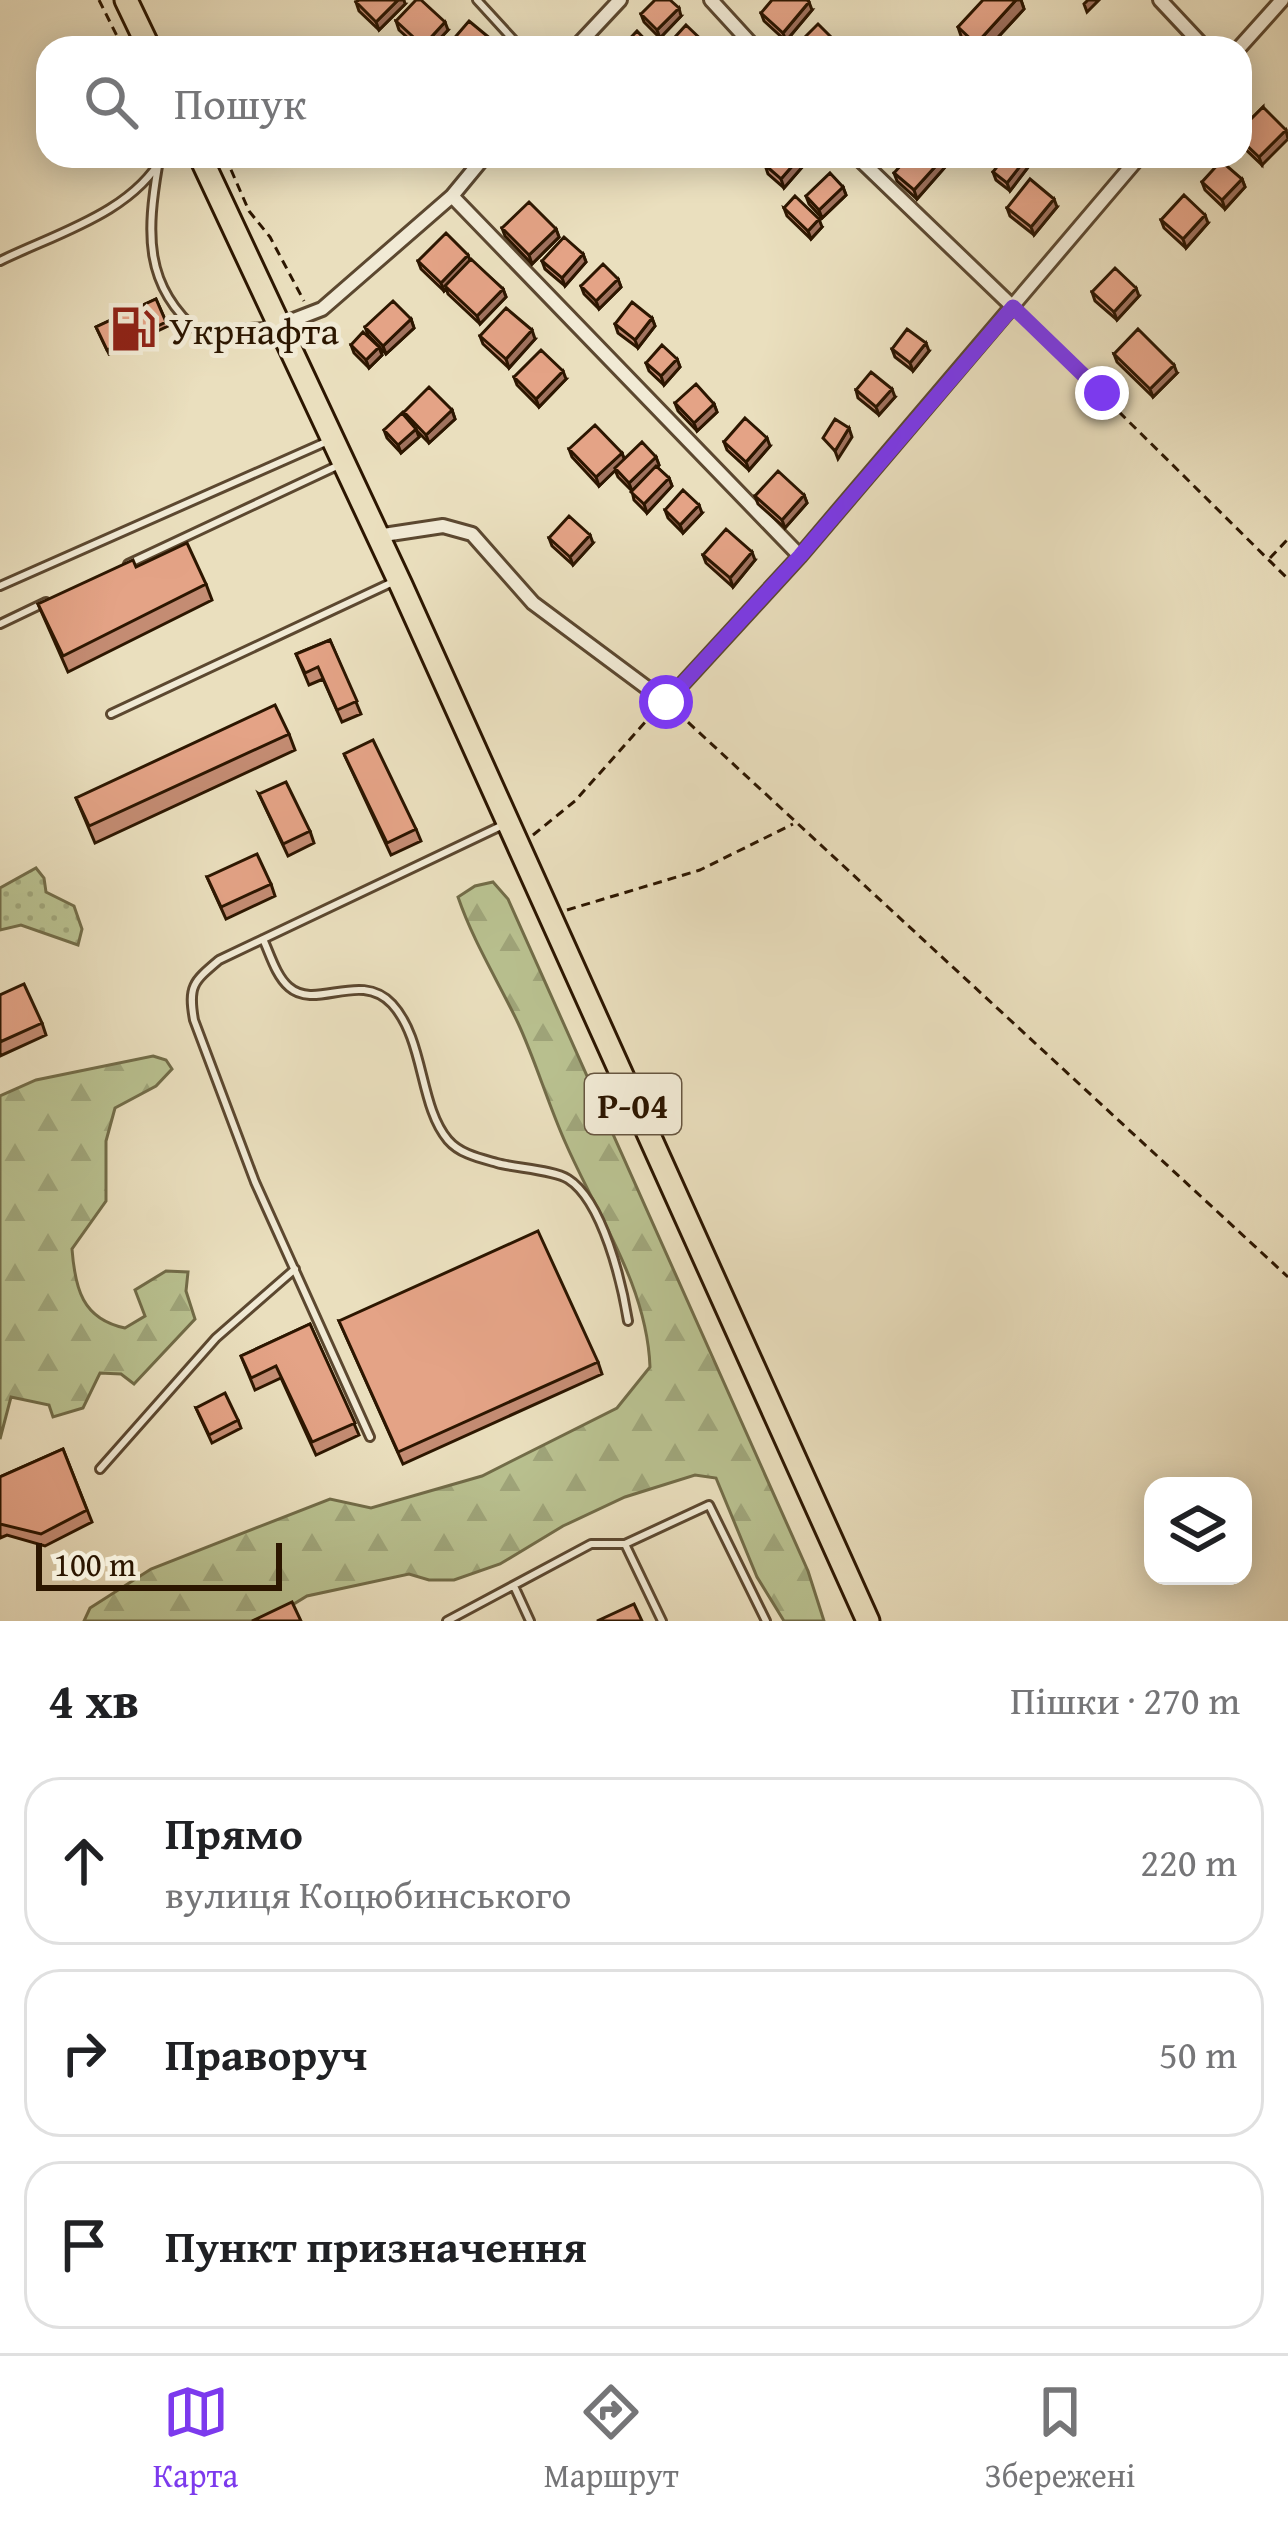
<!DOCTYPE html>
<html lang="uk">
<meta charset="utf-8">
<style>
:root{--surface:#fff;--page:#f6f6f6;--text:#202124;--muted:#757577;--line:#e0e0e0;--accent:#7c3aed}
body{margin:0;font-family:"Gentium Book Plus",serif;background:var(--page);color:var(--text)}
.controls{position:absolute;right:36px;bottom:36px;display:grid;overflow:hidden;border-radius:24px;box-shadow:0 6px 30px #0003}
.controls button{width:108px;height:108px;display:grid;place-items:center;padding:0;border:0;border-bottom:3px solid var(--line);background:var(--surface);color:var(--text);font:60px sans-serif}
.scale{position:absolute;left:36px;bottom:30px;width:246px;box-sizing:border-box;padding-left:12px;border:6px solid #2c1600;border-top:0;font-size:33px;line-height:42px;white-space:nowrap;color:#2c1600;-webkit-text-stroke:9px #f1ead5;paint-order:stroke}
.stop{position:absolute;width:36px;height:36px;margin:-27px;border:9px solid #7c3aed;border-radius:50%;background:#fff}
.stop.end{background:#7c3aed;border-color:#fff;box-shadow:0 3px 12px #0008}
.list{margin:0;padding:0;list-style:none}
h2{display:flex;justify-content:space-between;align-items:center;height:156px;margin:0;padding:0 48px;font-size:51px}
h2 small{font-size:39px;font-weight:400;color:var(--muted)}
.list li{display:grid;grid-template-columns:78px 1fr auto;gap:36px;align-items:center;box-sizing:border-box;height:168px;margin:0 24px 24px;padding:0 24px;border:3px solid var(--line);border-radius:36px}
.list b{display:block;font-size:45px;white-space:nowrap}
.list p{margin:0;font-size:39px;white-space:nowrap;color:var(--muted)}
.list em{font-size:39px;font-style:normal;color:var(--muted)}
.icon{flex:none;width:66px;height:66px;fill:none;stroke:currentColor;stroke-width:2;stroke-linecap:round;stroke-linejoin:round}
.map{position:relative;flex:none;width:1288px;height:1621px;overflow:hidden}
.search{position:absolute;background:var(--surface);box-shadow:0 6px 30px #0003;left:36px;right:36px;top:36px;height:132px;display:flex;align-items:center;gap:30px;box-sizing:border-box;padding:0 42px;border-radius:36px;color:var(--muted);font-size:45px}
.sheet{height:732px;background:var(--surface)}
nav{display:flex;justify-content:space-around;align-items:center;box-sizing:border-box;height:168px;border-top:3px solid var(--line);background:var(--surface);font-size:33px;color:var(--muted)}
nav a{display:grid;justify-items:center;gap:6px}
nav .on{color:var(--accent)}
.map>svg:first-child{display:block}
</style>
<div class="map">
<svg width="1288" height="1621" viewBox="0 0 1288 1621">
<defs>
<pattern id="grass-dots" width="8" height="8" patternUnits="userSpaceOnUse" patternTransform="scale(3)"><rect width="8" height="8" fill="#b9c190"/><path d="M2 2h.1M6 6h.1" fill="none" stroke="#9fa57a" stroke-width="1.8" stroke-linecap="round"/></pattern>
<pattern id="forest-firs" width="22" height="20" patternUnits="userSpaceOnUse" patternTransform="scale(3)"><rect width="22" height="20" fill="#b9c190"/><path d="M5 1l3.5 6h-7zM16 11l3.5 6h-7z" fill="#9fa57a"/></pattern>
</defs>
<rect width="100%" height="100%" fill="#eadfbe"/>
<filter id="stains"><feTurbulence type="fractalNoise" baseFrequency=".00167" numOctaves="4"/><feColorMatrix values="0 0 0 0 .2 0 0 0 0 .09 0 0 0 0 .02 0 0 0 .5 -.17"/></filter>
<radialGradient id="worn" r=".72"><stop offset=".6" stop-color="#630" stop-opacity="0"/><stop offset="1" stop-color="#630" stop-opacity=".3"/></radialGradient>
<path fill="url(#grass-dots)" stroke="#726c48" stroke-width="3" d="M36,868L44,878L46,892L74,906L82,929L78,945L21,925L0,930V888Z"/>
<path fill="url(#forest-firs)" stroke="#726c48" stroke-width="3" d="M493,882L508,899L808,1571L824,1621H784L757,1577L716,1478L695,1475L625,1497L563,1526L500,1564L454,1580H429L409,1574L307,1596L266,1621H84L90,1608L151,1569L330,1499L371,1508L482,1476L617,1408L650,1367C647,1286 598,1217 566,1144C548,1104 536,1062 518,1023C498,981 473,941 458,897L475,886Z
M153,1056L166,1060L172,1069L156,1086L115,1108L106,1141V1201L72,1249C75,1288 82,1319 125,1328L145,1316L135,1290L166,1271L188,1272L186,1291L195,1319L134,1384L121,1374L100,1373L83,1408L53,1417L49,1405L11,1397L0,1439V1096L36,1080Z"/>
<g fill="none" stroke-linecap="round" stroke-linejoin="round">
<g stroke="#5c4830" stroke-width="12">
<path id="lane" d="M477,0L521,48
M158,166C147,231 143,286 199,332L276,326
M0,261C55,234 132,213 163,156
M128,564L339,465
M0,586L328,441
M0,624L46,602
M111,714L395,581
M263,939C270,954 276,976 289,987C316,1011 360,970 392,1004C425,1040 419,1106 448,1140C460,1154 479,1158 497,1163C515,1168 554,1170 568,1179C603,1201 622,1284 628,1321
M370,1437L255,1182L194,1020C188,986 193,982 219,960L503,825
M100,1469L216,1338L295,1269
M514,1586L530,1621
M447,1621L591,1544H625
M662,1621L625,1544L709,1505L766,1621"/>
</g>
<g stroke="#5c4830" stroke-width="18">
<path id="street" d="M711,0L755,48
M1160,0L1205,48
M575,48L620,0
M1239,48L1282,0
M856,156L1013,307
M452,196L800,556
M278,326L322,309L452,196L485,156
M377,536L443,526L472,534L533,603L666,702L800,556L1140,156"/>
</g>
<g stroke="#2c1600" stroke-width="27">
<path id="primary" d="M126,0L149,48
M200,156L401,585L868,1621"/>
</g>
<path stroke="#2c1600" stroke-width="3" stroke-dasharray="9 6" stroke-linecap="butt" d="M99,0L123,48
M225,156L249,211L270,237L304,301
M1023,317L1288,579
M1270,558L1288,539
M677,712L1288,1277
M533,835L575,801L656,710
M567,910L700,870L793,824"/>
<use href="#lane" stroke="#f1ead5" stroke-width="6"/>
<use href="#street" stroke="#f1ead5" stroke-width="12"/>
<use href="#primary" stroke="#eadfbe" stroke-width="21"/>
</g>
<path fill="#c48c73" stroke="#2c1600" stroke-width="3" d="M1016,0H1021L1024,9L988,48H972L962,39L958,27Z
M356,2L405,4L379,30L359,11Z
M812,10L786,41L764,21L761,13Z
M641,14L681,16L660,38L644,22Z
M396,21L448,30L431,48H419L399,30Z
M1263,107L1262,165L1240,144V130Z
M943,158L946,166L917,199L897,181L894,173Z
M1032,162L1010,191L996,180L993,172Z
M765,165H804L784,188L768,174Z
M1242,179L1245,187L1225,209L1205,190L1202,182Z
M843,187L846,195L822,218L809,204L806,196Z
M1057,207L1034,235L1010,216L1007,208Z
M784,208L822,227L811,239L787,216Z
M1161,220L1208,223L1186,248L1164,228Z
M502,228L556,229L559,237L532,264L505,236Z
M583,254L586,262L565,286L545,269L542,261Z
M470,260L503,289L506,297L480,324L448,294L446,288L444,291L421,269L418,261Z
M618,279L621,287L599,309L584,294L581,286Z
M1092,292L1139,296L1117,320L1095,301Z
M156,299L168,326L109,354L96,327Z
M652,318L655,326L638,348L618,333L615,324Z
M411,319L414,328L386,354L368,335L365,327Z
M480,336L535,339L509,368L483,344Z
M351,345L379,347L382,355L369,368L354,353Z
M892,349L929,351L913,371L895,357Z
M1114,354L1177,373L1153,397L1117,362Z
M677,359L680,367L664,385L649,371L646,363Z
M514,377L566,379L539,407L517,385Z
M856,390L895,397L879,415L858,398Z
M675,403L714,404L717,412L697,431L678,411Z
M452,410L455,419L429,443L416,430L419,437L401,453L387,438L384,430L406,418L404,412Z
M724,442L770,446L749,470L727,450Z
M569,449L622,453L624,459L656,457L659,465L657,467L669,478L672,486L647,513L634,500L632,491L618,477L615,470L599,486L572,457Z
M804,495L807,503L785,528L758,504L755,496Z
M665,510L702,513L683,533L668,518Z
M549,538L593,543L573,565L552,546Z
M703,555L755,560L733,587L706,563Z
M136,567L206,584L212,600L68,672L38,604Z
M330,640L361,714L342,722L323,679L309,685L296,654Z
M289,734L295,750L95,843L76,798Z
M344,754L416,829L421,841L391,855Z
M259,794L310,831L314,843L288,856Z
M207,877L271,884L275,896L226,919Z
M0,995L42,1023L46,1035L0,1056Z
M339,1321L598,1362L602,1374L403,1464Z
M310,1324L359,1435L316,1455L281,1378L255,1390L241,1356Z
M196,1408L238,1420L241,1428L212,1443Z
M63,1449L92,1522L45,1546L7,1535L0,1538V1477Z"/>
<path fill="#a0725e" stroke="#2c1600" stroke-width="3" d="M398,0H404L405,4L379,30L376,22Z
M1016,0H1021L1024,9L988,48H978L976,44Z
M1088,0H1099L1087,12L1084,4Z
M809,2L812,10L786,41L783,33Z
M679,8L681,16L660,38L657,30Z
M445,22L448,30L431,48H423V46Z
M1286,130L1288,139L1262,165L1259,157Z
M801,156L804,165L784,188L781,179Z
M1028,156H1030L1032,162L1010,191L1007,183Z
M943,158L946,166L917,199L914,190Z
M1242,179L1245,187L1225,209L1222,200Z
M843,187L846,195L822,218L819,210Z
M1054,199L1057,207L1034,235L1031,227Z
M1205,215L1208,223L1186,248L1183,239Z
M819,219L822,227L811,239L808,231Z
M556,229L559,237L532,264L529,255Z
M583,254L586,262L565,286L562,278Z
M468,255L471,263L444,291L441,283Z
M618,279L621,287L599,309L596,301Z
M1136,288L1139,296L1117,320L1114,312Z
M503,289L506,297L480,324L477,316Z
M652,318L655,326L638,348L635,340Z
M411,319L414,328L386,354L383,346Z
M532,330L535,339L509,368L506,359Z
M926,343L929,351L913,371L910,363Z
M379,347L382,355L369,368L366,360Z
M677,359L680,367L664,385L661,376Z
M1174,365L1177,373L1153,397L1150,389Z
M563,371L566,379L539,407L536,399Z
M892,389L895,397L879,415L876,407Z
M714,404L717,412L697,431L694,423Z
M452,410L455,419L429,443L426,435Z
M849,428L852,437L838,459L835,451Z
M416,429L419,437L401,453L398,445Z
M767,438L770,446L749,470L746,462Z
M622,453L625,461L599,486L596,477Z
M656,457L659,465L632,491L629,483Z
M669,478L672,486L647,513L644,504Z
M804,495L807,503L785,528L782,520Z
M699,505L702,513L683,533L680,525Z
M590,535L593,543L573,565L570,557Z
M752,552L755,560L733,587L730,578Z"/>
<path fill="#e4a386" stroke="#2c1600" stroke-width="3" d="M359,0H398L376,22L356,2Z
M416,0H421L445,22L423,46L396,21Z
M655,0H670L679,8L657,30L641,14Z
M772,0H807L809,2L783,33L761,13Z
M983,0H1016L976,44L958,27Z
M469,21L492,40L485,48H457L451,42Z
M818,24L837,43L832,48H798L796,46Z
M686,25L709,47L708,48H665Z
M637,31L653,48H621Z
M1263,107L1286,130L1259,157L1240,139V130Z
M773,156H801L781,179L765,165Z
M909,156H941L943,158L914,190L894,173Z
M1005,156H1028L1007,183L993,172Z
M1221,161L1242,179L1222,200L1202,182Z
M830,173L843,187L819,210L806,196Z
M1030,179L1054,199L1031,227L1007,208Z
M1184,195L1205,215L1183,239L1161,220Z
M795,196L819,219L808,231L784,208Z
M529,202L556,229L529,255L502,228Z
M446,233L468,255L441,283L418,261Z
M564,237L583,254L562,278L542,261Z
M471,259L503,289L477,316L445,286Z
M603,264L618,279L596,301L581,286Z
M1115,268L1136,288L1114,312L1092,292Z
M156,299L166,322L107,350L96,327Z
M393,301L411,319L383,346L365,327Z
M632,302L652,318L635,340L615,324Z
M506,308L532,330L506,359L480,336Z
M907,329L926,343L910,363L892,349Z
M1138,329L1174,365L1150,389L1114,354Z
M363,332L379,347L366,360L351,345Z
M662,345L677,359L661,376L646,363Z
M541,350L563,371L536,399L514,377Z
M871,372L892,389L876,407L856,390Z
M696,384L714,404L694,423L675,403Z
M429,387L452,410L426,435L404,412Z
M402,413L416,429L398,445L384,430Z
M745,418L767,438L746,462L724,442Z
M835,419L849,428L835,451L823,438Z
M595,425L622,453L596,477L569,449Z
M642,442L656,457L629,483L615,468Z
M656,466L669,478L644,504L631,492Z
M778,471L804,495L782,520L755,496Z
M683,490L699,505L680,525L665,510Z
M569,516L590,535L570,557L549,538Z
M726,529L752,552L730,578L703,555Z
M187,543L206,584L63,656L38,604L133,560L136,567Z
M330,640L357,701L337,710L318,667L305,673L296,654Z
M275,705L289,734L89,826L76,798Z
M373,740L416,829L387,843L344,754Z
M286,782L310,831L283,844L259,794Z
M257,854L271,884L221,907L207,877Z
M24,984L42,1023L0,1042V995Z
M538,1231L598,1362L398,1452L339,1321Z
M310,1324L355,1423L312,1442L276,1366L251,1378L241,1356Z
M225,1393L238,1420L209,1435L196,1408Z
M63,1449L87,1510L41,1534L0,1524V1477Z
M292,1602L301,1621H252Z
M634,1604L642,1621H597Z"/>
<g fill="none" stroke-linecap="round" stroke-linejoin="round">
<path stroke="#7c3aed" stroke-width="15" d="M666,702L800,556L1013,307L1102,393"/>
</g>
<defs>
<g id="fuel-bare" transform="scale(3.6)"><path d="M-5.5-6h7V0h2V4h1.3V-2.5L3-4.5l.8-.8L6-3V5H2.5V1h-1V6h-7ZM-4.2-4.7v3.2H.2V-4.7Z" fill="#8f2418" stroke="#f1ead5" stroke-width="2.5" paint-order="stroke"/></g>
</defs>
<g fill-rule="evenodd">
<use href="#fuel-bare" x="133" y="329"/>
</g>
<g text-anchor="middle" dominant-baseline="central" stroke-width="10" stroke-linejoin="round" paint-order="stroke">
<rect fill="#f1ead5" stroke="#675640" stroke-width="3" x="585" y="1074" width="96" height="60" rx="9"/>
<g font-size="36" font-weight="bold" fill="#2c1600">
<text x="633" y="1104">Р-04</text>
</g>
<g font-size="39" fill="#2c1600" stroke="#f1ead5" text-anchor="start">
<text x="169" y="329">Укрнафта</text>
</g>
</g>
<rect width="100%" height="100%" filter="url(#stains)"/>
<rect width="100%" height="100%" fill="url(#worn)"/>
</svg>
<div class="controls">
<button><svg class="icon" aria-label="layers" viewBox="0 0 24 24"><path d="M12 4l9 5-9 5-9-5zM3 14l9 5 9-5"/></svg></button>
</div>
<div class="scale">100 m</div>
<div class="stop" style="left:666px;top:702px"></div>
<div class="stop end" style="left:1102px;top:393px"></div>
<div class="search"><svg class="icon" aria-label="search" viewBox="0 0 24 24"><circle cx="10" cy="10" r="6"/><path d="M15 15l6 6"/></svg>Пошук</div>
</div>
<section class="sheet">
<h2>4 хв<small>Пішки · 270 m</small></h2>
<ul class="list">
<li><svg class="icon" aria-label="ahead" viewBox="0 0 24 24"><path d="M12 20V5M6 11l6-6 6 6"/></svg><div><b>Прямо</b><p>вулиця Коцюбинського</p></div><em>220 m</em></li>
<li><svg class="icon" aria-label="right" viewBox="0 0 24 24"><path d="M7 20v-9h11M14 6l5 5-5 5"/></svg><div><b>Праворуч</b></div><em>50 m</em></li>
<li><svg class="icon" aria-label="arrive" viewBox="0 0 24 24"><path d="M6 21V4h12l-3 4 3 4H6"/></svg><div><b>Пункт призначення</b></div></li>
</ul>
</section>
<nav>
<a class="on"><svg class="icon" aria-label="map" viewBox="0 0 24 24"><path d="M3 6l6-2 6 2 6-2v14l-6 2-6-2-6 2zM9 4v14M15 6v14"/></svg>Карта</a>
<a><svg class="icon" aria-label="directions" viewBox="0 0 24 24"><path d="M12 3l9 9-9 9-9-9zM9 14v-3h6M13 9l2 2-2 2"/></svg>Маршрут</a>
<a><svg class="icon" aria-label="saved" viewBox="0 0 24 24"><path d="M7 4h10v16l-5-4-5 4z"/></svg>Збережені</a>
</nav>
